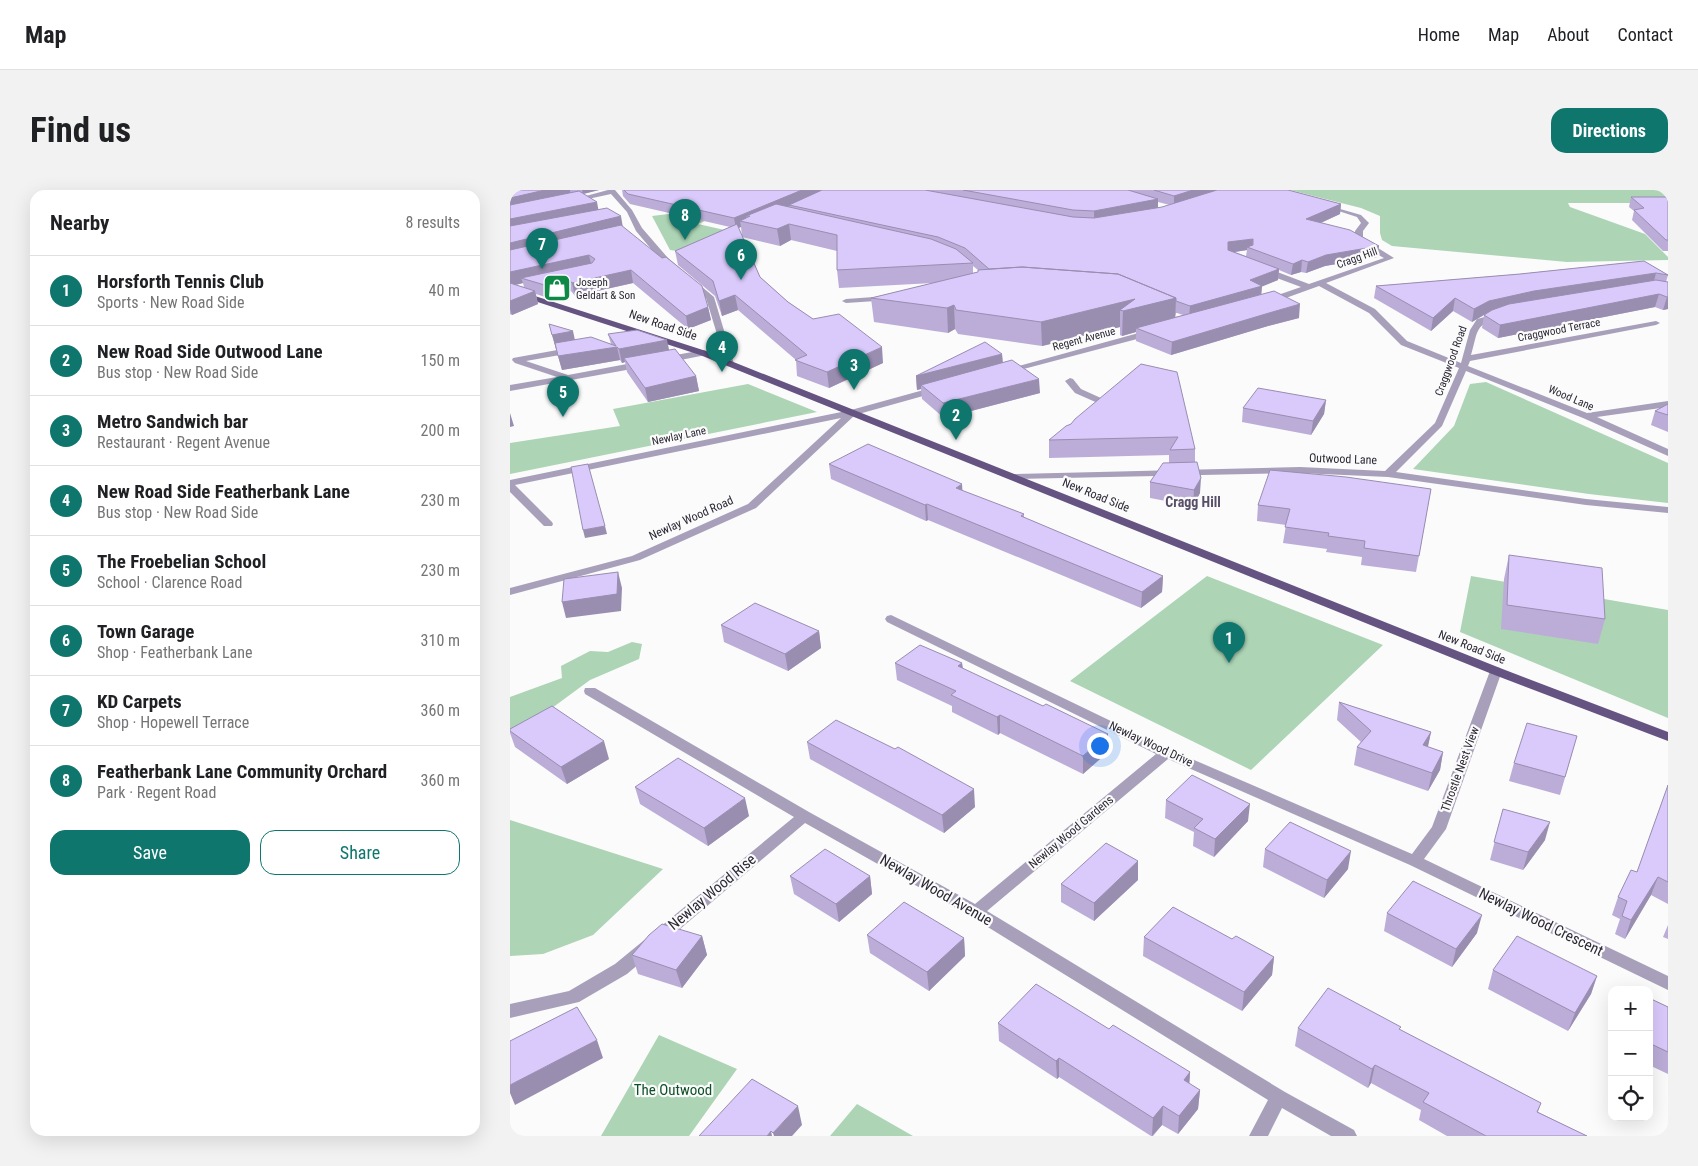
<!DOCTYPE html>
<meta charset="utf-8">
<style>
:root{--surface:#fff;--page:#f2f2f2;--text:#202124;--muted:#757577;--line:#e0e0e0;--accent:#0f766e}
body{margin:0;font-family:"Roboto Condensed",sans-serif;background:var(--page);color:var(--text)}
.controls{position:absolute;right:15px;bottom:15px;display:grid;overflow:hidden;border-radius:10px;box-shadow:0 5px 20px #0002}
.controls button{width:45px;height:45px;display:grid;place-items:center;padding:0;border:0;border-bottom:1px solid var(--line);background:var(--surface);color:var(--text);font:25px sans-serif}
.you{position:absolute;left:589px;top:555px;width:18px;height:18px;margin:-12px;border:4px solid #fff;border-radius:50%;background:#1a73e8;box-shadow:0 0 0 8px #1a73e833}
.badge{display:grid;place-items:center;width:32px;height:32px;border-radius:50%;background:var(--accent);color:#fff;font-size:16px;font-weight:700}
.pin{position:absolute;translate:-50% -41px;filter:drop-shadow(0 1px 2px #0008)}
.pin::after{content:'';position:absolute;top:26px;width:18px;height:15px;background:inherit;clip-path:polygon(0 0,100% 0,50% 100%)}
.list{margin:0;padding:0;list-style:none}
h2{display:flex;justify-content:space-between;align-items:center;height:65px;margin:0;padding:0 20px;font-size:21px}
h2 small{font-size:16px;font-weight:400;color:var(--muted)}
.list li{display:grid;grid-template-columns:32px 1fr auto;gap:15px;align-items:center;box-sizing:border-box;height:70px;padding:0 20px;border-top:1px solid var(--line)}
.list b{display:block;font-size:19px;white-space:nowrap}
.list p{margin:0;font-size:16px;white-space:nowrap;color:var(--muted)}
.list em{font-size:16px;font-style:normal;color:var(--muted)}
.actions{display:flex;gap:10px;padding:15px 20px}
.actions a{flex:1;padding:11px 0;border:1px solid var(--accent);border-radius:15px;text-align:center;font-size:18px;color:var(--accent)}
.actions .main{background:var(--accent);color:#fff}
.icon{flex:none;width:28px;height:28px;fill:none;stroke:currentColor;stroke-width:2;stroke-linecap:round;stroke-linejoin:round}
.map{position:relative;flex:none;width:1158px;height:946px;overflow:hidden;border-radius:15px}
header{display:flex;align-items:center;gap:30px;box-sizing:border-box;height:70px;padding:0 25px;background:var(--surface);border-bottom:1px solid var(--line)}
header strong{font-size:24px}
nav{display:flex;gap:28px;margin-inline-start:auto;font-size:18px}
.intro{display:flex;align-items:center;justify-content:space-between;box-sizing:border-box;height:120px;padding:0 30px}
h1{margin:0;font-size:35px}
.button{padding:12px 22px;border-radius:15px;background:var(--accent);color:#fff;font-size:18px;font-weight:700}
main{display:flex;gap:30px;padding:0 30px}
aside{flex:1;background:var(--surface);border-radius:15px;box-shadow:0 5px 20px #0002}
.map>svg:first-child{display:block}
</style>
<header>
<strong>Map</strong>
<nav><a>Home</a><a>Map</a><a>About</a><a>Contact</a></nav>
</header>
<div class="intro"><h1>Find us</h1><a class="button">Directions</a></div>
<main>
<aside>
<h2>Nearby<small>8 results</small></h2>
<ul class="list">
<li><span class="badge">1</span><div><b>Horsforth Tennis Club</b><p>Sports · New Road Side</p></div><em>40 m</em></li>
<li><span class="badge">2</span><div><b>New Road Side Outwood Lane</b><p>Bus stop · New Road Side</p></div><em>150 m</em></li>
<li><span class="badge">3</span><div><b>Metro Sandwich bar</b><p>Restaurant · Regent Avenue</p></div><em>200 m</em></li>
<li><span class="badge">4</span><div><b>New Road Side Featherbank Lane</b><p>Bus stop · New Road Side</p></div><em>230 m</em></li>
<li><span class="badge">5</span><div><b>The Froebelian School</b><p>School · Clarence Road</p></div><em>230 m</em></li>
<li><span class="badge">6</span><div><b>Town Garage</b><p>Shop · Featherbank Lane</p></div><em>310 m</em></li>
<li><span class="badge">7</span><div><b>KD Carpets</b><p>Shop · Hopewell Terrace</p></div><em>360 m</em></li>
<li><span class="badge">8</span><div><b>Featherbank Lane Community Orchard</b><p>Park · Regent Road</p></div><em>360 m</em></li>
</ul>
<div class="actions"><a class="main">Save</a><a>Share</a></div>
</aside>
<div class="map">
<svg width="1158" height="946" viewBox="0 0 1158 946">
<rect width="100%" height="100%" fill="#fbfbfb"/>
<path fill="#acd4b5" d="M780,0H1158V13H1058L1060,17L1135,44L1158,67V70L1057,72L882,56L872,50L870,43V26L851,18Z
M232,15L188,34L219,41L167,61L160,60L142,26Z
M976,192L1158,273V313L1079,304L903,279L944,236L960,194Z
M238,194L307,222L0,284V253L110,236L103,219Z
M697,386L873,455L741,580L560,491Z
M961,386L1158,420V528L950,442Z
M122,452L132,454L129,469L80,490L19,535L0,540V507L52,488L51,476L80,461L98,462Z
M0,630L153,679L83,745L33,764L0,766Z
M149,845L227,879L179,946H91Z
M347,914L403,946H320Z"/>
<g fill="none" stroke-linecap="round" stroke-linejoin="round">
<path fill="#a8a0ba" fill-rule="evenodd" d="M98,0H105L122,20L132,38L158,68L204,107L224,174L223,176L220,177L216,174L196,108L152,72L126,41L117,22L101,4L64,12L61,10Z
M813,14L851,25L859,33L853,41V47L860,53L884,68L816,93L865,119L897,151L951,173L960,140L967,129L990,123L994,125L993,127C964,135 969,138 961,165L1146,131L1150,133L1146,135L960,171L958,176L1077,223L1158,211V217L1087,227L1158,259V266L1073,228L956,181L932,236L886,282L1076,309L1158,317V323L1076,315L878,287L790,283L500,289V285L504,284L790,277L875,281L925,233L949,178L891,155L859,123L809,96L762,113H756V109L791,97L751,82V78H757L799,94L874,68L854,57L845,47V41L851,33L847,27L813,16Z
M378,106H381V110L336,113L332,111L336,109Z
M643,139L646,140V144L495,184L491,181Z
M64,157L67,158V162L16,171L58,185L133,171L137,174L133,177L0,201V195L47,187L5,173L2,170L3,168Z
M193,160L196,161V165L155,173L151,170L155,167Z
M560,188L563,189L571,199L602,213L596,218H590L588,216L590,214L565,203L555,191Z
M428,196L433,199L431,201L345,225L246,318L130,370L0,405V398L122,366L238,314L331,228L5,295L42,332L43,334L42,336H34L0,302V290L341,220Z
M381,425L661,560L902,664L922,637L980,481L986,477L990,478L992,481L936,639L914,669L1158,786V800L900,675L658,569L477,721L775,902L844,940L847,946H821L772,918L758,946H739L758,910L460,726L295,633L117,784L69,812L0,828V814L59,801L105,774L284,627L75,504L74,501L75,498H85L299,622L465,714L646,564L377,432L375,429L377,426Z"/>
<path fill="#655482" fill-rule="evenodd" d="M0,98L196,161L990,478L1158,542V551L982,484L190,165L0,103Z"/>
</g>
<path fill="#bbadd8" fill-rule="evenodd" d="M0,0H89L73,4L88,19L113,37L198,117L201,130L178,139L123,93L65,106L61,101L41,109L26,104L28,114L2,125L0,124ZM13,93L14,97L6,95Z
M112,0H778L831,14L830,24L811,33L869,56L867,67L815,76L796,83L791,82L781,85L769,80L768,90L752,96L751,105L789,128L758,136L661,165L626,151V142L612,146L610,145V137L532,156L448,144L445,139L438,143L364,132L361,108L423,93L329,98L327,80V61L281,50L270,56L232,47L250,87L278,112L303,129L373,173L319,198L287,186L286,170L228,120L212,126L205,106L168,75L165,61L220,37L120,14L113,6ZM648,12L660,15L648,18ZM231,37L232,46L228,38ZM737,60L736,66L725,62ZM463,76L468,80V82L463,83ZM666,123H667L673,125L665,127Z
M1121,7H1158V61H1153L1122,30L1124,21L1119,17Z
M1134,71L1158,85L1156,92H1158V119L1153,120L1145,117L988,148L972,138L974,125L962,132L943,121L921,141L864,108L866,96L1010,84Z
M39,134L65,150L101,154L98,144L159,160L186,186L189,201L138,212L117,182L115,172L112,173L110,170L52,180Z
M492,164L493,173L530,203L434,228L412,209L411,199L407,200L406,186Z
M631,174L685,259V272L690,303L683,316L640,308V292L659,273V265L539,268V250L561,234Z
M816,210L814,224L801,245L732,232L733,218Z
M1158,214V242L1141,235L1145,221Z
M319,274L514,324V328L653,386L652,402L631,418L418,330L416,331L321,289Z
M921,299L906,382L851,375L852,367L816,362L817,359L773,353L776,335L747,331L748,315Z
M999,365L1095,429L1088,454L991,439L994,389Z
M211,435L309,441L311,458L278,481L214,452Z
M385,473H452L453,479L533,516L598,544V562L573,584L490,543L488,545L442,522V516L387,490Z
M829,512L921,542L918,557L933,562L930,580L918,601L844,575L847,557L851,552L827,530Z
M0,539L99,569L57,594L5,557L0,543Z
M1067,546L1050,605L999,591L1004,573Z
M297,552L465,617L434,643L300,569Z
M1158,595V714L1141,705L1115,749L1105,744L1110,729L1102,725L1108,707L1127,682Z
M125,597L239,626L198,656L130,614Z
M656,610L738,631L704,667L683,656L684,642L655,628Z
M993,619L1035,650L1013,680L980,670Z
M755,659L838,679L814,708L753,677Z
M628,671V690L584,731L551,712V694Z
M280,686H360L362,704L329,732L284,704Z
M877,723L967,743L942,777L874,741Z
M1158,735V749L1153,747Z
M357,745L454,748L455,766L419,801L360,763Z
M192,746L197,765L172,798L128,784L122,765Z
M634,747L722,749L764,767L762,785L732,821L633,766Z
M983,780L1087,786L1081,804L1058,841L978,799Z
M1139,808L1158,817V884L1139,875Z
M488,833L599,839L680,882L679,894L690,900L688,919L668,944L652,935L643,946H641L549,887L547,889L489,851Z
M788,838L890,840L1031,913L1028,922L1077,946H937L909,930L911,920L861,893L858,898L785,856Z
M1102,849V856L1099,855Z"/>
<path fill="#998db0" d="M35,0H60L61,6L0,20V8Z
M72,0H89L73,4Z
M292,0H317L279,15L280,16L241,32L240,26H236L237,32L230,31L231,37L226,39L224,28Z
M683,0H717L664,16V6Z
M648,9V20L584,31V21Z
M87,12L89,23L0,42V29Z
M831,14L830,24L795,40L796,29Z
M111,26L113,38L0,66V53Z
M279,34L281,50L270,56L267,39Z
M743,49L742,59L737,57V60L718,63V52Z
M869,56L867,67L815,76L796,83L798,72L816,65Z
M79,65L82,78L11,88L13,93L0,96V82Z
M792,70L791,82L781,85L783,74Z
M769,79L768,90L751,97L752,96L751,108L679,128L680,116L740,90Z
M121,80L123,93L65,106L62,93Z
M1146,83L1143,95L977,123L962,132L964,119L979,111L1024,101Z
M58,88L61,101L41,109L38,96Z
M25,101L28,114L2,125L0,119V111Z
M1149,104L1145,117L988,148L990,135Z
M225,105L228,120L212,126L209,111Z
M1157,107H1158V119L1153,120Z
M666,108L665,132L626,138V142L612,146L613,121L610,120V137L532,156L531,132L625,109Z
M945,108L943,121L921,141L923,128Z
M790,114L789,128L758,136L661,165L662,152L759,123Z
M444,115L445,139L438,143L437,118Z
M198,117L201,130L178,139L176,126Z
M63,141L66,155L46,159L42,145Z
M157,150L160,164L114,168L115,172L112,173L109,159Z
M107,157L110,170L52,180L48,166Z
M372,157L373,173L319,198L317,182Z
M492,164L493,178L411,195V199L407,200L406,186Z
M186,186L189,201L138,212L135,198Z
M529,189L530,203L434,228L433,213Z
M816,210L814,224L801,245L803,231Z
M0,223L4,236L0,237Z
M691,288L690,303L683,316L684,300Z
M452,294L453,309L446,298Z
M417,314L418,330L416,331L415,315Z
M95,336L97,344L75,348L73,340Z
M108,382L112,398L111,421L56,428L52,412Z
M653,386L652,402L631,418L632,402Z
M309,441L311,458L278,481L275,464Z
M452,473L454,490L448,476Z
M490,525V543L488,545L487,527Z
M921,542L917,560L913,555Z
M598,544V562L573,584V566Z
M94,551L99,569L57,594L51,577Z
M933,562L930,580L918,601L922,583Z
M464,599L465,617L434,643L432,625Z
M235,608L239,626L198,656L194,638Z
M740,614L738,631L704,667L705,649Z
M1040,632L1035,650L1013,680L1018,662Z
M841,661L838,679L814,708L817,690Z
M628,671V690L584,731V713Z
M360,686L362,704L329,732L326,714Z
M1148,687L1141,705L1115,749L1121,730Z
M972,725L967,743L942,777L946,759Z
M192,746L197,765L172,798L166,780Z
M454,748L455,766L419,801L417,782Z
M764,767L762,785L732,821L734,802Z
M1087,786L1081,804L1058,841L1065,823Z
M87,850L93,868L5,915L0,903V895Z
M549,868V887L547,889L546,871Z
M865,875L861,893L858,898L862,879Z
M680,882L679,901L674,890Z
M690,900L688,919L668,944L669,926Z
M288,916L292,935L282,946H264L263,943Z
M653,916L652,935L642,946L643,928Z
M261,941L262,946H257Z"/>
<path fill="#dac9fb" stroke="#998db0" d="M0,0H35L0,8Z
M114,0H292L224,28L118,4Z
M312,0H415L563,27L584,28L652,17L707,0H778L831,14L796,29L840,40L869,56L816,65L798,72L792,70L783,74L737,57L743,55V49L718,52V60L769,79L740,90L752,96L680,116L666,111V108L608,84L512,77L479,79L455,58L428,47L279,15Z
M453,0H618L648,9L584,21L563,20Z
M644,0H683L664,6Z
M69,1L87,12L0,29V15Z
M1121,7H1158V50H1156L1124,20L1134,18Z
M266,14L421,49L446,59L463,73L327,80V45L279,34L267,39L230,31L240,26H236Z
M97,18L111,26L0,53V36Z
M227,34L250,87L278,112L303,129L329,124L372,157L317,182L285,170L297,165L225,105L209,111L203,91L165,61Z
M111,35L152,68L156,67L192,96L198,117L176,126L121,80L62,93L58,88L38,96L11,88L82,73L85,69L79,65L0,82V60Z
M1134,71L1158,85L1146,83L1024,101L979,111L964,119L945,108L923,128L866,96L1010,84Z
M512,77L608,84L666,108L613,121L610,120L625,109L531,132L446,120L444,115L437,118L361,108L468,82V80Z
M1146,90L1158,92V107H1157L1149,104L990,135L974,125L982,120L999,114Z
M0,93L25,101L0,111Z
M764,101L790,114L759,123L662,152L626,138Z
M39,134L63,141L42,145Z
M127,140L157,150L109,159L107,157L48,166L45,153L81,147L106,156L98,144Z
M475,152L492,164L406,186Z
M165,159L186,186L135,198L114,168Z
M502,170L529,189L433,213L411,195Z
M631,174L667,182L685,259L660,260L668,247L539,250L556,236L561,234L565,229Z
M748,198L816,210L803,231L733,218Z
M1158,214V225L1145,221Z
M358,254L452,294L446,298L514,324L511,326L653,386L632,402L417,314L415,315L319,274Z
M687,272L691,288L684,300L640,292L653,273Z
M78,274L95,336L73,340L61,277Z
M760,280L836,287L921,299L909,366L854,358L855,351L818,346L819,343L775,337L780,319L748,315Z
M999,365L1092,378L1095,429L997,415Z
M108,382L107,404L52,412L54,389Z
M245,413L309,441L275,464L211,435Z
M410,455L452,473L448,476L533,516L536,514L598,544L573,566L490,525L487,527L441,505L446,501L385,473Z
M829,512L921,542L913,555L933,562L922,583L847,557L861,541Z
M42,516L94,551L51,577L0,541V539Z
M326,530L385,559L388,557L464,599L432,625L297,552Z
M1017,533L1067,546L1055,587L1004,573Z
M168,568L235,608L194,638L125,597Z
M682,585L740,614L705,649L684,638L693,629L656,610Z
M1158,595V692L1148,687L1121,730L1112,726L1117,711L1108,707L1121,680L1127,682Z
M993,619L1040,632L1018,662L984,652Z
M780,632L841,661L817,690L755,659Z
M596,653L628,671L584,713L551,694Z
M315,659L360,686L326,714L280,686Z
M903,691L972,725L946,759L877,723Z
M394,712L454,748L417,782L357,745Z
M663,717L722,749L726,746L764,767L734,802L634,747Z
M152,734L192,746L166,780L122,765L139,745Z
M1007,746L1087,786L1065,823L983,780Z
M526,794L599,839L603,835L680,882L674,890L690,900L669,926L653,916L643,928L549,868L546,871L488,833Z
M818,798L891,837L889,839L1031,913L1027,922L1077,946H976L913,912L919,903L865,875L862,879L788,838Z
M1139,808L1158,817V862L1139,853Z
M67,817L87,850L0,895V851Z
M242,889L288,916L263,943L261,941L257,946H189Z"/>
<defs>
<g id="shop-square" transform="scale(1.4375)"><rect x="-9" y="-9" width="18" height="18" rx="4" fill="#0e8a46" stroke="#fbfbfb"/><path d="M-5-2.5h2.3a2.7 3.5 0 0 1 5.4 0H5L5.5 6h-11ZM-1.5-2.5h3a1.5 2.3 0 0 0-3 0Z" fill="#fff"/></g>
</defs>
<g fill-rule="evenodd">
<use href="#shop-square" x="47" y="98"/>
</g>
<g text-anchor="middle" dominant-baseline="central" stroke-width="4.5" stroke-linejoin="round" paint-order="stroke">
<g font-size="11" fill="#2c2834" stroke="#fbfbfb">
<text transform="translate(847 68) rotate(-20)">Cragg Hill</text>
<text transform="translate(1049 140) rotate(-11)">Craggwood Terrace</text>
<text transform="translate(574 149) rotate(-15)">Regent Avenue</text>
<text transform="translate(941 171) rotate(-70)">Craggwood Road</text>
<text transform="translate(1061 208) rotate(23)">Wood Lane</text>
<text transform="translate(169 246) rotate(-12)">Newlay Lane</text>
</g>
<g font-size="11" fill="#2c2834" stroke="#fbfbfb" text-anchor="start">
<text x="66" y="92">Joseph<tspan x="66" dy="13">Geldart &amp; Son</tspan></text>
</g>
<g font-size="12" fill="#2c2834" stroke="#fbfbfb">
<text transform="translate(153 135) rotate(19)">New Road Side</text>
<text transform="translate(833 269) rotate(2)">Outwood Lane</text>
<text transform="translate(586 305) rotate(22)">New Road Side</text>
<text transform="translate(181 328) rotate(-24)">Newlay Wood Road</text>
<text transform="translate(962 457) rotate(22)">New Road Side</text>
<text transform="translate(641 554) rotate(25)">Newlay Wood Drive</text>
<text transform="translate(950 579) rotate(-70)">Throstle Nest View</text>
<text transform="translate(561 642) rotate(-40)">Newlay Wood Gardens</text>
</g>
<g font-size="14" font-weight="bold" fill="#574e68" stroke="#fbfbfb">
<text x="683" y="312">Cragg Hill</text>
</g>
<g font-size="15" fill="#2c2834" stroke="#fbfbfb">
<text transform="translate(426 700) rotate(30)">Newlay Wood Avenue</text>
<text transform="translate(202 702) rotate(-40)">Newlay Wood Rise</text>
<text transform="translate(1031 732) rotate(26)">Newlay Wood Crescent</text>
</g>
<g font-size="15" fill="#0e5129" stroke="#fbfbfb">
<text x="163" y="900">The Outwood</text>
</g>
</g>
</svg>
<div class="controls">
<button>+</button>
<button>−</button>
<button><svg class="icon" aria-label="locate" viewBox="0 0 24 24"><circle cx="12" cy="12" r="6"/><path d="M12 2v4M12 18v4M2 12h4M18 12h4"/></svg></button>
</div>
<div class="you"></div>
<div class="pin badge" style="left:719px;top:473px">1</div>
<div class="pin badge" style="left:446px;top:250px">2</div>
<div class="pin badge" style="left:344px;top:200px">3</div>
<div class="pin badge" style="left:212px;top:182px">4</div>
<div class="pin badge" style="left:53px;top:227px">5</div>
<div class="pin badge" style="left:231px;top:90px">6</div>
<div class="pin badge" style="left:32px;top:79px">7</div>
<div class="pin badge" style="left:175px;top:50px">8</div>
</div>
</main>
